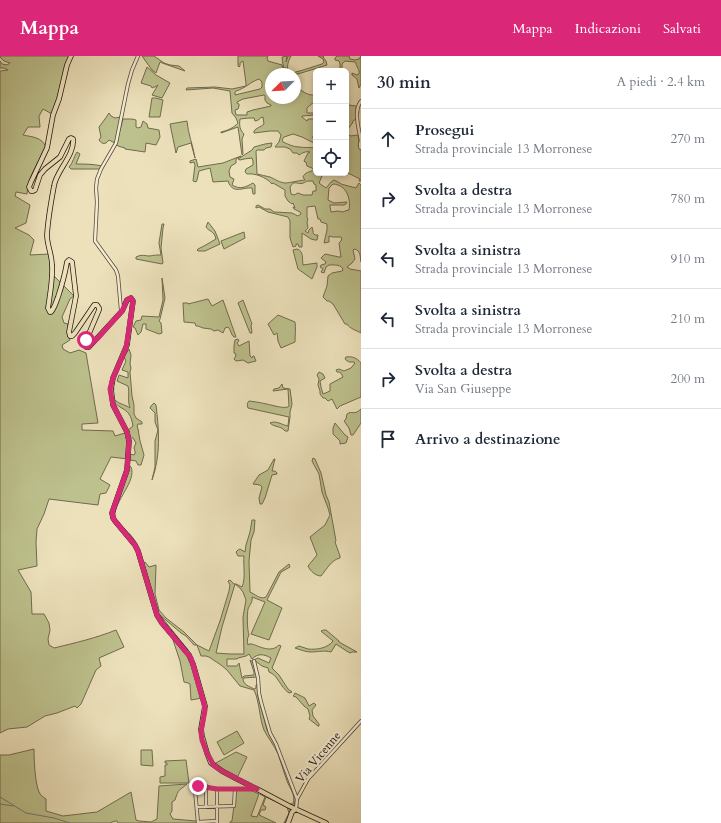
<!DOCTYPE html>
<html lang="it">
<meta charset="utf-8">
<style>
:root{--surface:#fff;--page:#f6f6f7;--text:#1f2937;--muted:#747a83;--line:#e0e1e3;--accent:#db2777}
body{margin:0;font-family:Cardo,serif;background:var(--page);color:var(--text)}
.controls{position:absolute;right:12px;top:12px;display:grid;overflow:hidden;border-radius:6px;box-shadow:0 2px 6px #0003}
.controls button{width:36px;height:36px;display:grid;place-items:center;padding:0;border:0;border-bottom:1px solid var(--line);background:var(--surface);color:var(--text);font:20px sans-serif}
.compass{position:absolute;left:265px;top:12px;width:36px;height:36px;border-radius:50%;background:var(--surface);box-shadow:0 2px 6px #0003;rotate:246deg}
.stop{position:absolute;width:12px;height:12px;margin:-9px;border:3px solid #db2777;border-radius:50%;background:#fff}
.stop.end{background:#db2777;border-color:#fff;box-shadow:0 1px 4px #0008}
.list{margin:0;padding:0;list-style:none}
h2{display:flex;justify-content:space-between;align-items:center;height:52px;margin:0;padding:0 16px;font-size:17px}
h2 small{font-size:13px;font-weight:400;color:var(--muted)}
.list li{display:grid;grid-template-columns:26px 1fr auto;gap:12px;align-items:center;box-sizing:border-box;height:60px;padding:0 16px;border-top:1px solid var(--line)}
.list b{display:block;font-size:15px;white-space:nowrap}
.list p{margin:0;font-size:13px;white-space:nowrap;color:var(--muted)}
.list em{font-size:13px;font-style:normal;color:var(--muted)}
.icon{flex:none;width:22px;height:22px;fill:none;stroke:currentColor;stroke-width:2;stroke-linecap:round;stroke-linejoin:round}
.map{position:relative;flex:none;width:361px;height:767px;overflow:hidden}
header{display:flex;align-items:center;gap:24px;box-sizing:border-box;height:56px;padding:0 20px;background:var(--accent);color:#fff}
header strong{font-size:19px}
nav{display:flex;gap:22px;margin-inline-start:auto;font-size:14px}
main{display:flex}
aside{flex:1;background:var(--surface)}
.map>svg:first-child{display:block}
</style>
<header>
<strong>Mappa</strong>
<nav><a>Mappa</a><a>Indicazioni</a><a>Salvati</a></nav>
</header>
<main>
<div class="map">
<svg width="361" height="767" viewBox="0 0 361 767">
<rect width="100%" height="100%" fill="#ece1bb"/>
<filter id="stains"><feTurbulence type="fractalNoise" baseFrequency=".005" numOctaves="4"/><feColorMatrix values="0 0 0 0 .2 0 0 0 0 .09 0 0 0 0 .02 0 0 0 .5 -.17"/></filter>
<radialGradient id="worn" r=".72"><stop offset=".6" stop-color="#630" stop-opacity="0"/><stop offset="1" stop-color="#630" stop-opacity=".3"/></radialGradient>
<path fill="#bdc18d" stroke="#706a4e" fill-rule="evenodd" d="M0,0H70L52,58L43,53L39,60L40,71H28L23,79C32,81 42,81 46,91C39,106 27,122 27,138L16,136L15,140L30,149L26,167L15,172L29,179L34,184L30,199L49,198L51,217L74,240L70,243L62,261L64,267L68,268V280L70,284L62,289L63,293L70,297L79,294L86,297L98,367L82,368V374L113,375L115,380L125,377L127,381L128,403L111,401L100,423L110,429L106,437L100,438L98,449L49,443L44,458L37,473L36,486L37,510L18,514L31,536L32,558H44L49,567L50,574L48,583L49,589L54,592C75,587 96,582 116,574L124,591L99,602L101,610L96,614L81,648L77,652L75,650L57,657L45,660L27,671L8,673L0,677V15L8,14L4,12H0V5L2,8L7,9L10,7L4,5L0,1Z
M142,0H154L164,7L170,9L179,10L185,15L165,8L160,6L156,17L152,14Z
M238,0H268L267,2L268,5L282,9L284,18H271V42H295V29C302,35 307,40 316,39V44L307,52V57H316V59L302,60V61L307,65L308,63H314L316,65V81H312L316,84V88L302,81L293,78L284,81L282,84L283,86C288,88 293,91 299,91C305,92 310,91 316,92V117H321L320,119L322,120L319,127L326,132L331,126L334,124L340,127L341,128L356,132L359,127L361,129V206C360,201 361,194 354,193L353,194L355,203L352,207L347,211L350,213L361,215V277C356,274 350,273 347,268H345L333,248L329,245H327L323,241L327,230L328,220L332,217L342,215L343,214C342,208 334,209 329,209L326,211L324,217L321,216L323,213L320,211L321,209L325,208L326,206L321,202L325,198L339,201H341L339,187L341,185L342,182L340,181H333L329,180V186L324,187L327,174V168L321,166L320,163H318L315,150L307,151V162L308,163L307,166L308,172L305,175L308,177L309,174L312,171L313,175V177L315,179H318L317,184H315L311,183L302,177V191H299L298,188H296V190L293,191L290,182V165L288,161L268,156L259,151L256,152V150L258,149L265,153H270L274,156L292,157L298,160L301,158L300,156L294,153L293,151L295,152L293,147L292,148L288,145L285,140V134L273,127L272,128C266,121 255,117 247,118L245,116L246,113L253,109V105L252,102L244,103L240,104L238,103L252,94L254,91L265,88L272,87L271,91L266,92L264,94H257L256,95L257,118C261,119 266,120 270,121C275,123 280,127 286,127C288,127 302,124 305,124L303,121C305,116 310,116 314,114L312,112L307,110L306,106H305L304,105L308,97L310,96C306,95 302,97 299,99L297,97H293L290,93L285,91H275L279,86L281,79L278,75H270L254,77V75C256,72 261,71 264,68L263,61C260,61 259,65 255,65L254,62H249L240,63C239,70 240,74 244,78L242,83L243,98L242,99L238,71L221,77V76C226,75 234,72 238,67L236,62L232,57L230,35L213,32L186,34L187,32L215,31L232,33L246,30V27L243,5L240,7V10L239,11L238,10ZM259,23L262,26V31L260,33L235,39V36L236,35C246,32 250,26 259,23ZM264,39L265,40V44L267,47L271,49V50L253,54L247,56V59H236L235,54L238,53L239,50V48L237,47V46L243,43ZM307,125H313L314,128L316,129V135H313L312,139H303L298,137L294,139L291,138L290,131L293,127C299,126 300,130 307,125ZM333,128C347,129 351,143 349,154L345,155L343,156L338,155L331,156L330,150V149H344L346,148L347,146L334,147L328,144L329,132Z
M287,0L286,6L288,0H291C288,6 286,11 289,18L303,14L322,8L324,6L323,3L318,0H324L323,1L326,5L327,9L298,18H287L285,11L286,18H285L284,16L282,1Z
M337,0H349L350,3L355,4L359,3L361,0V28L359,32L357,23L352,19V17L357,19L359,18C360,13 356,11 356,7L355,6L345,5L342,8V15H340V8L339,5L335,4V2Z
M147,11L156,19L170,27L162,42L152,39L158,29L155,31H154L152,32L151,30L141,27Z
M152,42H156L163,44L160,61H149Z
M349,49L356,50V63L353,65L352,68L350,70L349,72H347L346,50L348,51Z
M109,57L111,60L115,62L121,61L115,87L109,84L106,87C103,88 101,87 99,84L101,81L99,71L105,63Z
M123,63H132L136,64V71L138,72L141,71L143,65L147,68L148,72L159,74L160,81L156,89L146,87L145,96L125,93V92L118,90L116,88Z
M187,65C188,78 193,89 195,102L191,87L178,91L176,97L170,68Z
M346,76L350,80L358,79L359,86L358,90L361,93V125H359L360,123L346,116Z
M77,96L80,98L76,108C85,108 93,108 102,110L100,113H71L69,111C73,107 74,100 77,96Z
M241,100L236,103V107L231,110L229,115L230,121L234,123L232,129C240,134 246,131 253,127L255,129V138H253L252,132C242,131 233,139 228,125L213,126L210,112L199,115L197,124L196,126L193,125L195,109L194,106L190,107V105L196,103L198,111L223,107Z
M208,166L215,175L220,188L205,195H198L197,194L198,193L204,190L216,183C214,174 209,176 206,171Z
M162,168H164L163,172L161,192L163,207L162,208L136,203V201C142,198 145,200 150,200C154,199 157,199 161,199L159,187Z
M244,176L245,182L224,193L221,185Z
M297,193C304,195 302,203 303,209L317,207V211L312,223L298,213L293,194Z
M162,222L165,242L160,263L159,265L161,267L162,277L159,278L146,273V268H143L141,276L138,279L135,272L133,271L136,265L141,264L142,260L159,261L163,244Z
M208,243L212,250L223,244L236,281H234C231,279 231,274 228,271L225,272L223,277L218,274L214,275L211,273L203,272L198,270H196L195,267L184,266L183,247H188V248Z
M243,244L252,268L251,269L252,277H250L238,247Z
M278,259L295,266C296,272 295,279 295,286L281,292L278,285L277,277L274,279L268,268Z
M238,283L239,285L237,287L239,290L249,285L250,300L252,302L253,300H254L256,305L248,307L243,304L236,305L234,303L236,300L235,297H234V290L235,284Z
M129,293L131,299L130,308L131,312L130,316L132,340L134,349V358L136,362L142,366V368H138L137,370L138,373L140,385L144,399L141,409H138L136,405L130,404V398L134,399L135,398V395L134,392L136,387L133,382C129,382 128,378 127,375L133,370C131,359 129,356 120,351C115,348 119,349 114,349L112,331L114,332C110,348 121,346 130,352C127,343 130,338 128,330L117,325L119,319L128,322V316L122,314L126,305L124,301Z
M346,301C352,300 357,302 361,307V341L340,350L337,353L332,343L328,345L325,342H323L320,338V335L318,329L319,323L317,319L319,316L323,318L325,322L320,325L321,331L323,338L330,335V328L343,321L341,317L339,316H337L336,314L339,313L344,315L351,312L355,307L354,306H349L346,304L345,302Z
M282,328L283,332L290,333L292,348L290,356V361L288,375H285C280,369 275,372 270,367C276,364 282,369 288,370L289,361L248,352C247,349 247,347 249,345C258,346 267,348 275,350C280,351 283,352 288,351L289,350L288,333L273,335L274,333L279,332Z
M154,347L156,349C159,374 161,399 152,424L155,411V385L158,374L155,366V357L150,352L151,350Z
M361,353V367L353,379H351L349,372L344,365L346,363L347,358C352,354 354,360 361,353Z
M335,367L345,379L348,381L346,387L340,388V385L333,378V372Z
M313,402L315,403L321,417L326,439L329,446L336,485L335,486L340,500V502C331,504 327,513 321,520C316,520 310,515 308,510L317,499L310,481L325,469L330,459L328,452L322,436L319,418L312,405Z
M274,403H275L272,415H275L277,417V418L272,419L265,442L262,448H260L259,442L262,431L260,429L253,428L259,419L268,414Z
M129,409L131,411C137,425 114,445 115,460C116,467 129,476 133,482C135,484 136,487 137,490L114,462L113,455Z
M252,464H255L254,476L251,484L249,505L250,536C255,538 260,544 266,541L279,516L289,508L290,511L281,516L267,544L282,552L269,584L251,578L265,546L252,541C253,546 250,548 248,553C247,559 247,573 249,579C247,583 247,585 248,589L249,588H252C261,591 271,597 279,589L281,590L272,612L279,619L288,633L292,636L289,637C280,631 278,619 269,616L268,612L262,610L254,604L258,602L269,607L271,602C264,598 258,597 252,603L249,598L246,600L238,602L237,603H227V610H237L239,607L242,622L244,620L254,619V616L250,604L253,606L257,621L244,622H243C243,629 249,630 254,633L256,632V629L258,627V640L267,674L276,689L296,742L294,750L290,748H293C296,739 290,733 287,725C284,716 281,707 278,698C274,689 268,682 264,674C259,661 260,647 254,634L240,630L227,614L221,609L209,601L206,600H201L197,589H194L186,580L181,577L160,559L188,594L158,560L143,507L145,506L149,511L156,509L155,538L159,554L166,562L184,576L197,589L209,595L220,565L229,535L230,529L228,525L230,524L234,528H236L242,531C246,522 243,510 244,500H238L236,496L238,494L240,493L245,496L246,489L250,476ZM235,528L240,532L243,536L246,544L243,561L244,598H230L216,597L222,571Z
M324,574H326L339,585V586L357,596H352L350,597L345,594L336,588L331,596C324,594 318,596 311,596C306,596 301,594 295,592L299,590C302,591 305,592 308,593C317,594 328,592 333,585L332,584L322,576L321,575Z
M173,584H174L189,602L192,608L202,642L191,644L190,628L188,627L184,626L180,605Z
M295,637L305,642L309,650L314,647L316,649L312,654L313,660L319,668V670H318L309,663L310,660L308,653L304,650L296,641L293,640L294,639Z
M237,675L244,687L224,699L217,686Z
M34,693C34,704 35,727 39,736C40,739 43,741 46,743V755L63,760L97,756L131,736L136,764L139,765L151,766L157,763L159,730L187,728C178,736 179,732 175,744L172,746V755L170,758L173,763L196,765L197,767H118L117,765H115L110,767H0V699H9Z
M141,694H152L153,710L141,709Z
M236,696L247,701L237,722L214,708Z
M186,704L189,727H160V721L165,720V709H167V707H165V705Z
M236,734H250L259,738L251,760L257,761L265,741L260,738L261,737L290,753L291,755L286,767H284L289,757L287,751L266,741L263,749L266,751L265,754H261L259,759L276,767H230V766L232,765Z"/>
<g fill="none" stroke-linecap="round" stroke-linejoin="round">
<path stroke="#6c7875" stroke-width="1" d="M0,741L26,757L54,762L70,767
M0,748L13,750"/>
<g stroke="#544739" stroke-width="4">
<path id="minor" d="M361,45C353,55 359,73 361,85L360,88V91L361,92
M121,254L118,220L116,214L95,185L97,146L96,132L97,123L101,113L116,87L128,28L132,14L138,0
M254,605L258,622L259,637L261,646L270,677L276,688L297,743
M206,730V751
M217,733V767
M197,751L234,750L235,733
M296,753L297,743L308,723L361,665
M198,766L217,765
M198,767L195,734L196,731L200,730L217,733H254"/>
</g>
<g stroke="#22140e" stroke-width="5.5">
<path id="major" d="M71,0L67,9L59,43L53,59L47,92L31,126L29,131L31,135H33L35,134L40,119L45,113L60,101L69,83L71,82L73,83C75,99 56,115 54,130C51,146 48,163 47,179C47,189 52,199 52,209C53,223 50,238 48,252L50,256H51C55,251 56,246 58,241C62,229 65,218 67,206L69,204L72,206L76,240L69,276L70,280H72L75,277L94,249H97L99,252V254L85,287L86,291H89L122,255L127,244L131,242L133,245L127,289L113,322L111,333L113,349L127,376L129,385L127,414L112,457L113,462L115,465L135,489L138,495L157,559L162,567L189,599L193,608L205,650L201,673L202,680L207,697L211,707L222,715L237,723L257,733L289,750L326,767
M288,767L292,756L296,753"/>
</g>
<use href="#minor" stroke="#f3ecd3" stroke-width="2.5"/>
<use href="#major" stroke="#ece1bb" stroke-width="4"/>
</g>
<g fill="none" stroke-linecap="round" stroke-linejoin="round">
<path stroke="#db2777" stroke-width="5" d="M86,284L85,289L86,291H88L97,283L122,255L127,244L130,242L132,243L133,246L126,292L113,322L110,333L113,349L127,376L129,385L127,414L112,457L113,461L115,465L135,489L138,495L157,559L162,567L191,602L204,648L205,654L201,676L202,684L207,697L212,706L213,709L222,715L257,733H217L198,730"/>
</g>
<g text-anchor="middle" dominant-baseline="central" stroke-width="4" stroke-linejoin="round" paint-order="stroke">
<g font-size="12" fill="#22140e" stroke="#f3ecd3">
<text transform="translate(318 701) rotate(-50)">Via Vicenne</text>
</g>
</g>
<rect width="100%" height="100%" filter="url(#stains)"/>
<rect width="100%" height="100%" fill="url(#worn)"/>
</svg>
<div class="controls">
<button>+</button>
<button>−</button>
<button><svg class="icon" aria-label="locate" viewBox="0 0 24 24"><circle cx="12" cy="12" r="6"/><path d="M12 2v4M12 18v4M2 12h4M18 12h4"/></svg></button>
</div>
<svg class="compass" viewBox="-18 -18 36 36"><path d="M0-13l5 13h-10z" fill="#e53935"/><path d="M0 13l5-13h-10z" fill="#747a83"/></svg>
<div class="stop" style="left:86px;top:284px"></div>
<div class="stop end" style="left:198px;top:730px"></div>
</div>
<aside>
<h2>30 min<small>A piedi · 2.4 km</small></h2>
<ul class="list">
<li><svg class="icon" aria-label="ahead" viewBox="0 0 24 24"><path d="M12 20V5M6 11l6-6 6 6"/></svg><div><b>Prosegui</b><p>Strada provinciale 13 Morronese</p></div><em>270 m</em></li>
<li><svg class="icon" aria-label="right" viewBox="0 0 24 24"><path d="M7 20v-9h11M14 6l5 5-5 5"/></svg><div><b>Svolta a destra</b><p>Strada provinciale 13 Morronese</p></div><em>780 m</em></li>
<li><svg class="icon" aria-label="left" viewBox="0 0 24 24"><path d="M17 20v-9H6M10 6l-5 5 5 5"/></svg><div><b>Svolta a sinistra</b><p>Strada provinciale 13 Morronese</p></div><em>910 m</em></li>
<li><svg class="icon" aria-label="left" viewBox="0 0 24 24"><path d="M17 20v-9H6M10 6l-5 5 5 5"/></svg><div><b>Svolta a sinistra</b><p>Strada provinciale 13 Morronese</p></div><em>210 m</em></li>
<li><svg class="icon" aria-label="right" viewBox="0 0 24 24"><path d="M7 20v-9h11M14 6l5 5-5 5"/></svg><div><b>Svolta a destra</b><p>Via San Giuseppe</p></div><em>200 m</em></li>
<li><svg class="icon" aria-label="arrive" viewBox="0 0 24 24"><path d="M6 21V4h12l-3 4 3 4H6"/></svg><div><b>Arrivo a destinazione</b></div></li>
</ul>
</aside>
</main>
